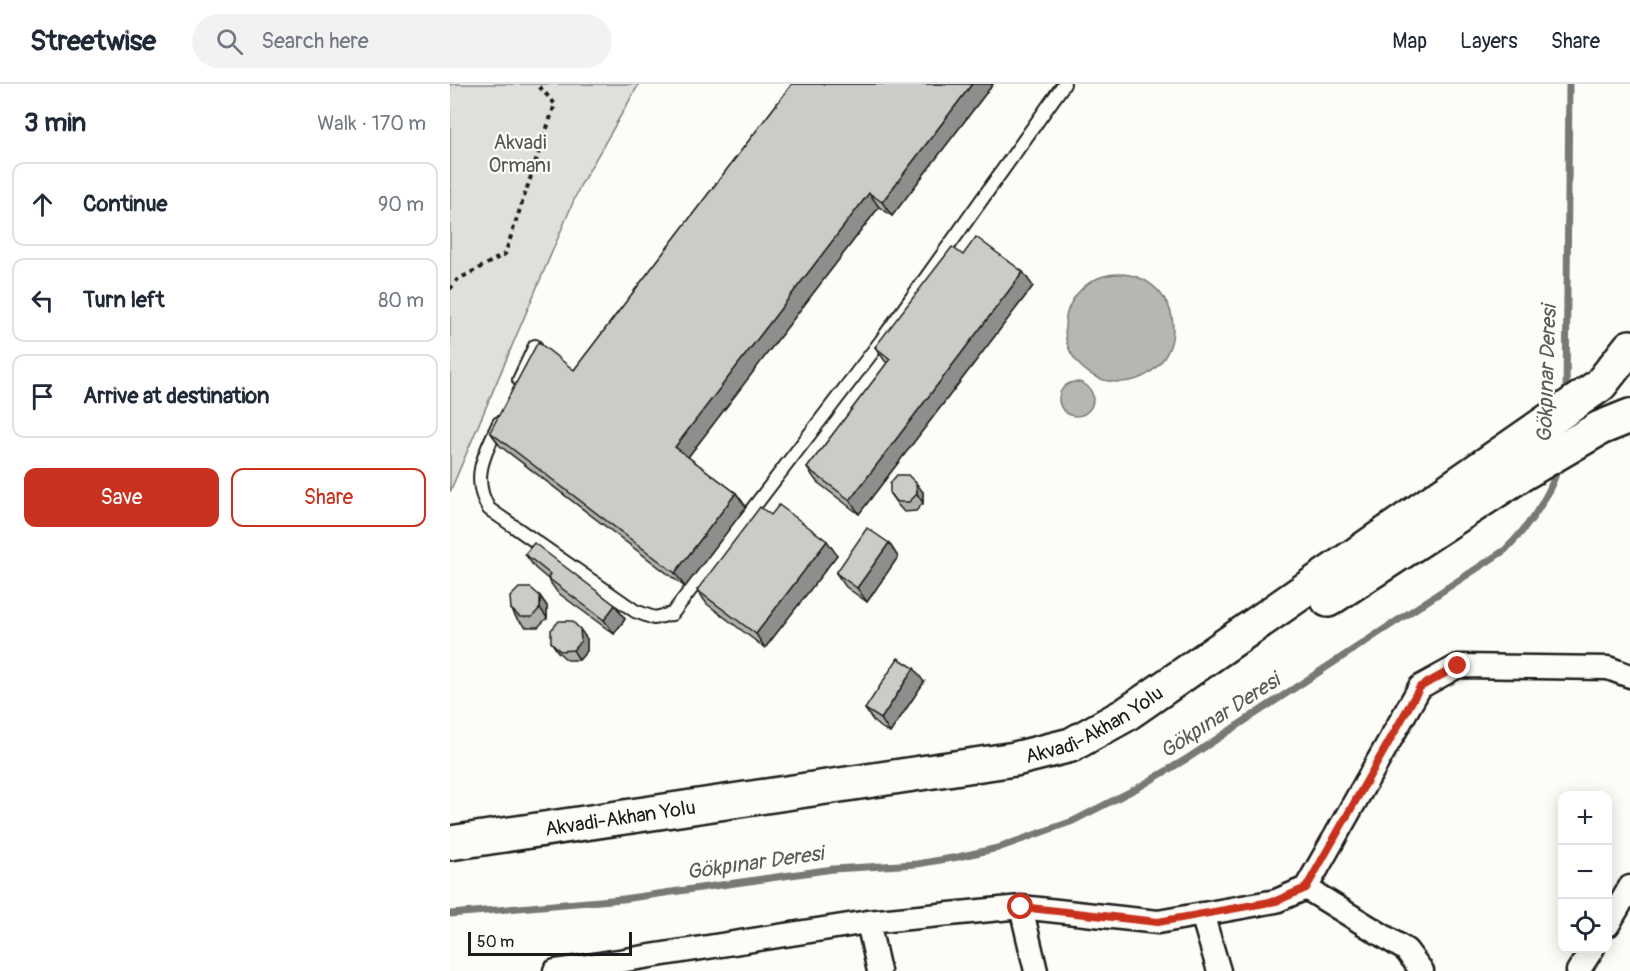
<!DOCTYPE html>
<meta charset="utf-8">
<style>
:root{--surface:#fff;--page:#f2f2f3;--text:#1f2937;--muted:#747a83;--line:#e0e1e3;--accent:#c8321e}
body{margin:0;font-family:Pangolin,sans-serif;background:var(--page);color:var(--text)}
.controls{position:absolute;right:18px;bottom:18px;display:grid;overflow:hidden;border-radius:12px;box-shadow:0 3px 15px #0003}
.controls button{width:54px;height:54px;display:grid;place-items:center;padding:0;border:0;border-bottom:2px solid var(--line);background:var(--surface);color:var(--text);font:30px sans-serif}
.scale{position:absolute;left:18px;bottom:15px;width:164px;box-sizing:border-box;padding-left:6px;border:3px solid #1c1c1c;border-top:0;font-size:16px;line-height:21px;white-space:nowrap;color:#1c1c1c;-webkit-text-stroke:4px #fdfcf7;paint-order:stroke}
.stop{position:absolute;width:18px;height:18px;margin:-14px;border:4px solid #c8321e;border-radius:50%;background:#fff}
.stop.end{background:#c8321e;border-color:#fff;box-shadow:0 2px 6px #0008}
.list{margin:0;padding:0;list-style:none}
h2{display:flex;justify-content:space-between;align-items:center;height:78px;margin:0;padding:0 24px;font-size:26px}
h2 small{font-size:20px;font-weight:400;color:var(--muted)}
.list li{display:grid;grid-template-columns:39px 1fr auto;gap:18px;align-items:center;box-sizing:border-box;height:84px;margin:0 12px 12px;padding:0 12px;border:2px solid var(--line);border-radius:12px}
.list b{display:block;font-size:22px;white-space:nowrap}
.list em{font-size:20px;font-style:normal;color:var(--muted)}
.actions{display:flex;gap:12px;padding:18px 24px}
.actions a{flex:1;padding:14px 0;border:2px solid var(--accent);border-radius:12px;text-align:center;font-size:21px;color:var(--accent)}
.actions .main{background:var(--accent);color:#fff}
.icon{flex:none;width:33px;height:33px;fill:none;stroke:currentColor;stroke-width:2;stroke-linecap:round;stroke-linejoin:round}
.map{position:relative;flex:none;width:1180px;height:887px;overflow:hidden}
header{display:flex;align-items:center;gap:36px;box-sizing:border-box;height:84px;padding:0 30px;background:var(--surface);border-bottom:2px solid var(--line)}
header strong{font-size:28px}
nav{display:flex;gap:33px;margin-inline-start:auto;font-size:21px}
.search{width:420px;height:54px;background:var(--page);display:flex;align-items:center;gap:15px;box-sizing:border-box;padding:0 21px;border-radius:33px;color:var(--muted);font-size:22px}
main{display:flex}
aside{flex:1;background:var(--surface)}
.map>svg:first-child{display:block}
</style>
<header>
<strong>Streetwise</strong>
<div class="search"><svg class="icon" aria-label="search" viewBox="0 0 24 24"><circle cx="10" cy="10" r="6"/><path d="M15 15l6 6"/></svg>Search here</div>
<nav><a>Map</a><a>Layers</a><a>Share</a></nav>
</header>
<main>
<aside>
<h2>3 min<small>Walk · 170 m</small></h2>
<ul class="list">
<li><svg class="icon" aria-label="ahead" viewBox="0 0 24 24"><path d="M12 20V5M6 11l6-6 6 6"/></svg><div><b>Continue</b></div><em>90 m</em></li>
<li><svg class="icon" aria-label="left" viewBox="0 0 24 24"><path d="M17 20v-9H6M10 6l-5 5 5 5"/></svg><div><b>Turn left</b></div><em>80 m</em></li>
<li><svg class="icon" aria-label="arrive" viewBox="0 0 24 24"><path d="M6 21V4h12l-3 4 3 4H6"/></svg><div><b>Arrive at destination</b></div></li>
</ul>
<div class="actions"><a class="main">Save</a><a>Share</a></div>
</aside>
<div class="map">
<svg width="1180" height="887" viewBox="0 0 1180 887">
<rect width="100%" height="100%" fill="#fdfcf7"/>
<filter id="ink" filterUnits="userSpaceOnUse"><feTurbulence type="fractalNoise" baseFrequency=".0167" numOctaves="2"/><feDisplacementMap in="SourceGraphic" scale="12" xChannelSelector="R" yChannelSelector="G"/><feConvolveMatrix kernelMatrix="1 2 1 2 8 2 1 2 1" color-interpolation-filters="sRGB"/></filter>
<g filter="url(#ink)">
<path fill="#e0dfdb" stroke="#7e7e7c" stroke-width="1.5" d="M0,0H189L130,102L0,408Z"/>
<path fill="#b7b6b2" stroke="#797876" stroke-width="1.5" d="M615 244a54 54 0 1 1 108 0a54 54 0 1 1-108 0Z
M609 315a17 17 0 1 1 34 0a17 17 0 1 1-34 0Z"/>
<g fill="none" stroke-linecap="round" stroke-linejoin="round">
<path stroke="#797876" stroke-width="7" d="M1116,313L1119,0
M0,830L173,815L383,785L467,780L508,773L548,764L623,737L691,702L738,674L1055,466C1080,441 1099,414 1109,381"/>
<g stroke="#1c1c1c" stroke-width="16">
<path id="lane" d="M69,296L85,262
M49,339C35,369 20,394 39,425L185,527L204,534L222,530L431,257L614,0"/>
</g>
<g stroke="#1c1c1c" stroke-width="27">
<path id="street" d="M856,804L970,603L1008,582L1158,584L1180,592
M571,823L586,887
M752,830L769,887
M418,838L429,887
M1158,841L1180,803
M105,887L418,838L571,823L708,838L826,817L856,804L956,866L972,887
M1128,887L1143,864"/>
</g>
<g stroke="#1c1c1c" stroke-width="38">
<g id="secondary">
<path d="M878,516L1070,391L1150,344L1180,332"/>
<path id="s1" d="M0,759L565,675L621,661L675,631L1150,301L1180,263"/>
</g>
</g>
<path stroke="#1c1c1c" stroke-width="4" stroke-dasharray="4.5 4.5" stroke-linecap="butt" d="M0,205L7,196L55,170L105,20L87,0"/>
<use href="#lane" stroke="#fdfcf7" stroke-width="12"/>
<use href="#street" stroke="#fdfcf7" stroke-width="22"/>
<use href="#secondary" stroke="#fdfcf7" stroke-width="33"/>
</g>
<path fill="#afafac" stroke="#1c1c1c" stroke-width="1.5" d="M342,0H543L442,132L429,123L238,373L286,409L296,423L235,503L50,362L40,348L124,286Z
M513,171L583,202L409,430L367,398L357,384L437,279L435,277L425,263Z
M473,408V419L466,427L454,428L447,420L440,410Z
M321,431L387,471L315,564L257,520L247,506Z
M439,459L448,473L417,518L396,503L386,489Z
M75,470L165,521L175,535L164,550L107,508L98,495L85,484Z
M90,512L97,522V534L88,543H76L67,535L61,525Z
M137,555V567L129,576H117L108,568L101,558Z
M474,598L440,649L425,639L415,625Z"/>
<path fill="#8f8e8c" stroke="#1c1c1c" stroke-width="1.5" d="M522,0H543L442,132L432,118Z
M419,109L429,123L235,377L225,363Z
M573,188L583,202L409,430L400,416Z
M466,399L473,408V419L467,410Z
M286,409L296,423L235,503L225,489Z
M377,457L387,471L315,564L306,550Z
M439,459L448,473L417,518L407,504Z
M90,512L97,522V534L90,524Z
M165,521L175,535L164,550L154,536Z
M130,545L137,555V567L129,576L123,566Z
M464,584L474,598L440,649L431,635Z"/>
<path fill="#cccbc8" stroke="#1c1c1c" stroke-width="1.5" d="M342,0H522L432,118L419,109L225,363L286,409L225,489L40,348L88,258L124,286Z
M526,153L573,188L400,416L357,384L440,275L425,263L502,163L513,171Z
M447,391H458L466,399L467,410L459,418H448L440,410V399Z
M329,421L377,457L306,550L247,506L310,423L321,431Z
M417,444L439,459L407,504L386,489Z
M84,459L165,521L154,536L98,494L100,490L75,470Z
M69,504H81L90,512V524L82,533H70L61,525L60,513Z
M109,537H122L130,545L131,557L123,566L110,567L101,558V546Z
M448,574L464,584L431,635L415,625Z"/>
</g>
<g fill="none" stroke-linecap="round" stroke-linejoin="round" filter="url(#ink)">
<path stroke="#c8321e" stroke-width="8" d="M571,823L708,838L826,817L856,804L970,603L1008,582"/>
</g>
<g text-anchor="middle" dominant-baseline="central" stroke-width="4.5" stroke-linejoin="round" paint-order="stroke">
<g font-size="20" fill="#575655" stroke="#fdfcf7">
<text x="70" y="58">Akvadi<tspan x="70" dy="23">Ormanı</tspan></text>
</g>
<g font-size="20" fill="#1c1c1c" stroke="#fdfcf7">
<text stroke="none"><textPath href="#s1" startOffset="658">Akvadi-Akhan Yolu</textPath></text>
<text stroke="none"><textPath href="#s1" startOffset="172">Akvadi-Akhan Yolu</textPath></text>
</g>
<g font-size="21" font-style="italic" fill="#5a5a58" stroke="#fdfcf7">
<text transform="translate(1097 290) rotate(-88)">Gökpınar Deresi</text>
<text transform="translate(770 632) rotate(-33)">Gökpınar Deresi</text>
<text transform="translate(305 779) rotate(-8)">Gökpınar Deresi</text>
</g>
</g>
</svg>
<div class="controls">
<button>+</button>
<button>−</button>
<button><svg class="icon" aria-label="locate" viewBox="0 0 24 24"><circle cx="12" cy="12" r="6"/><path d="M12 2v4M12 18v4M2 12h4M18 12h4"/></svg></button>
</div>
<div class="scale">50 m</div>
<div class="stop" style="left:571px;top:823px"></div>
<div class="stop end" style="left:1008px;top:582px"></div>
</div>
</main>
